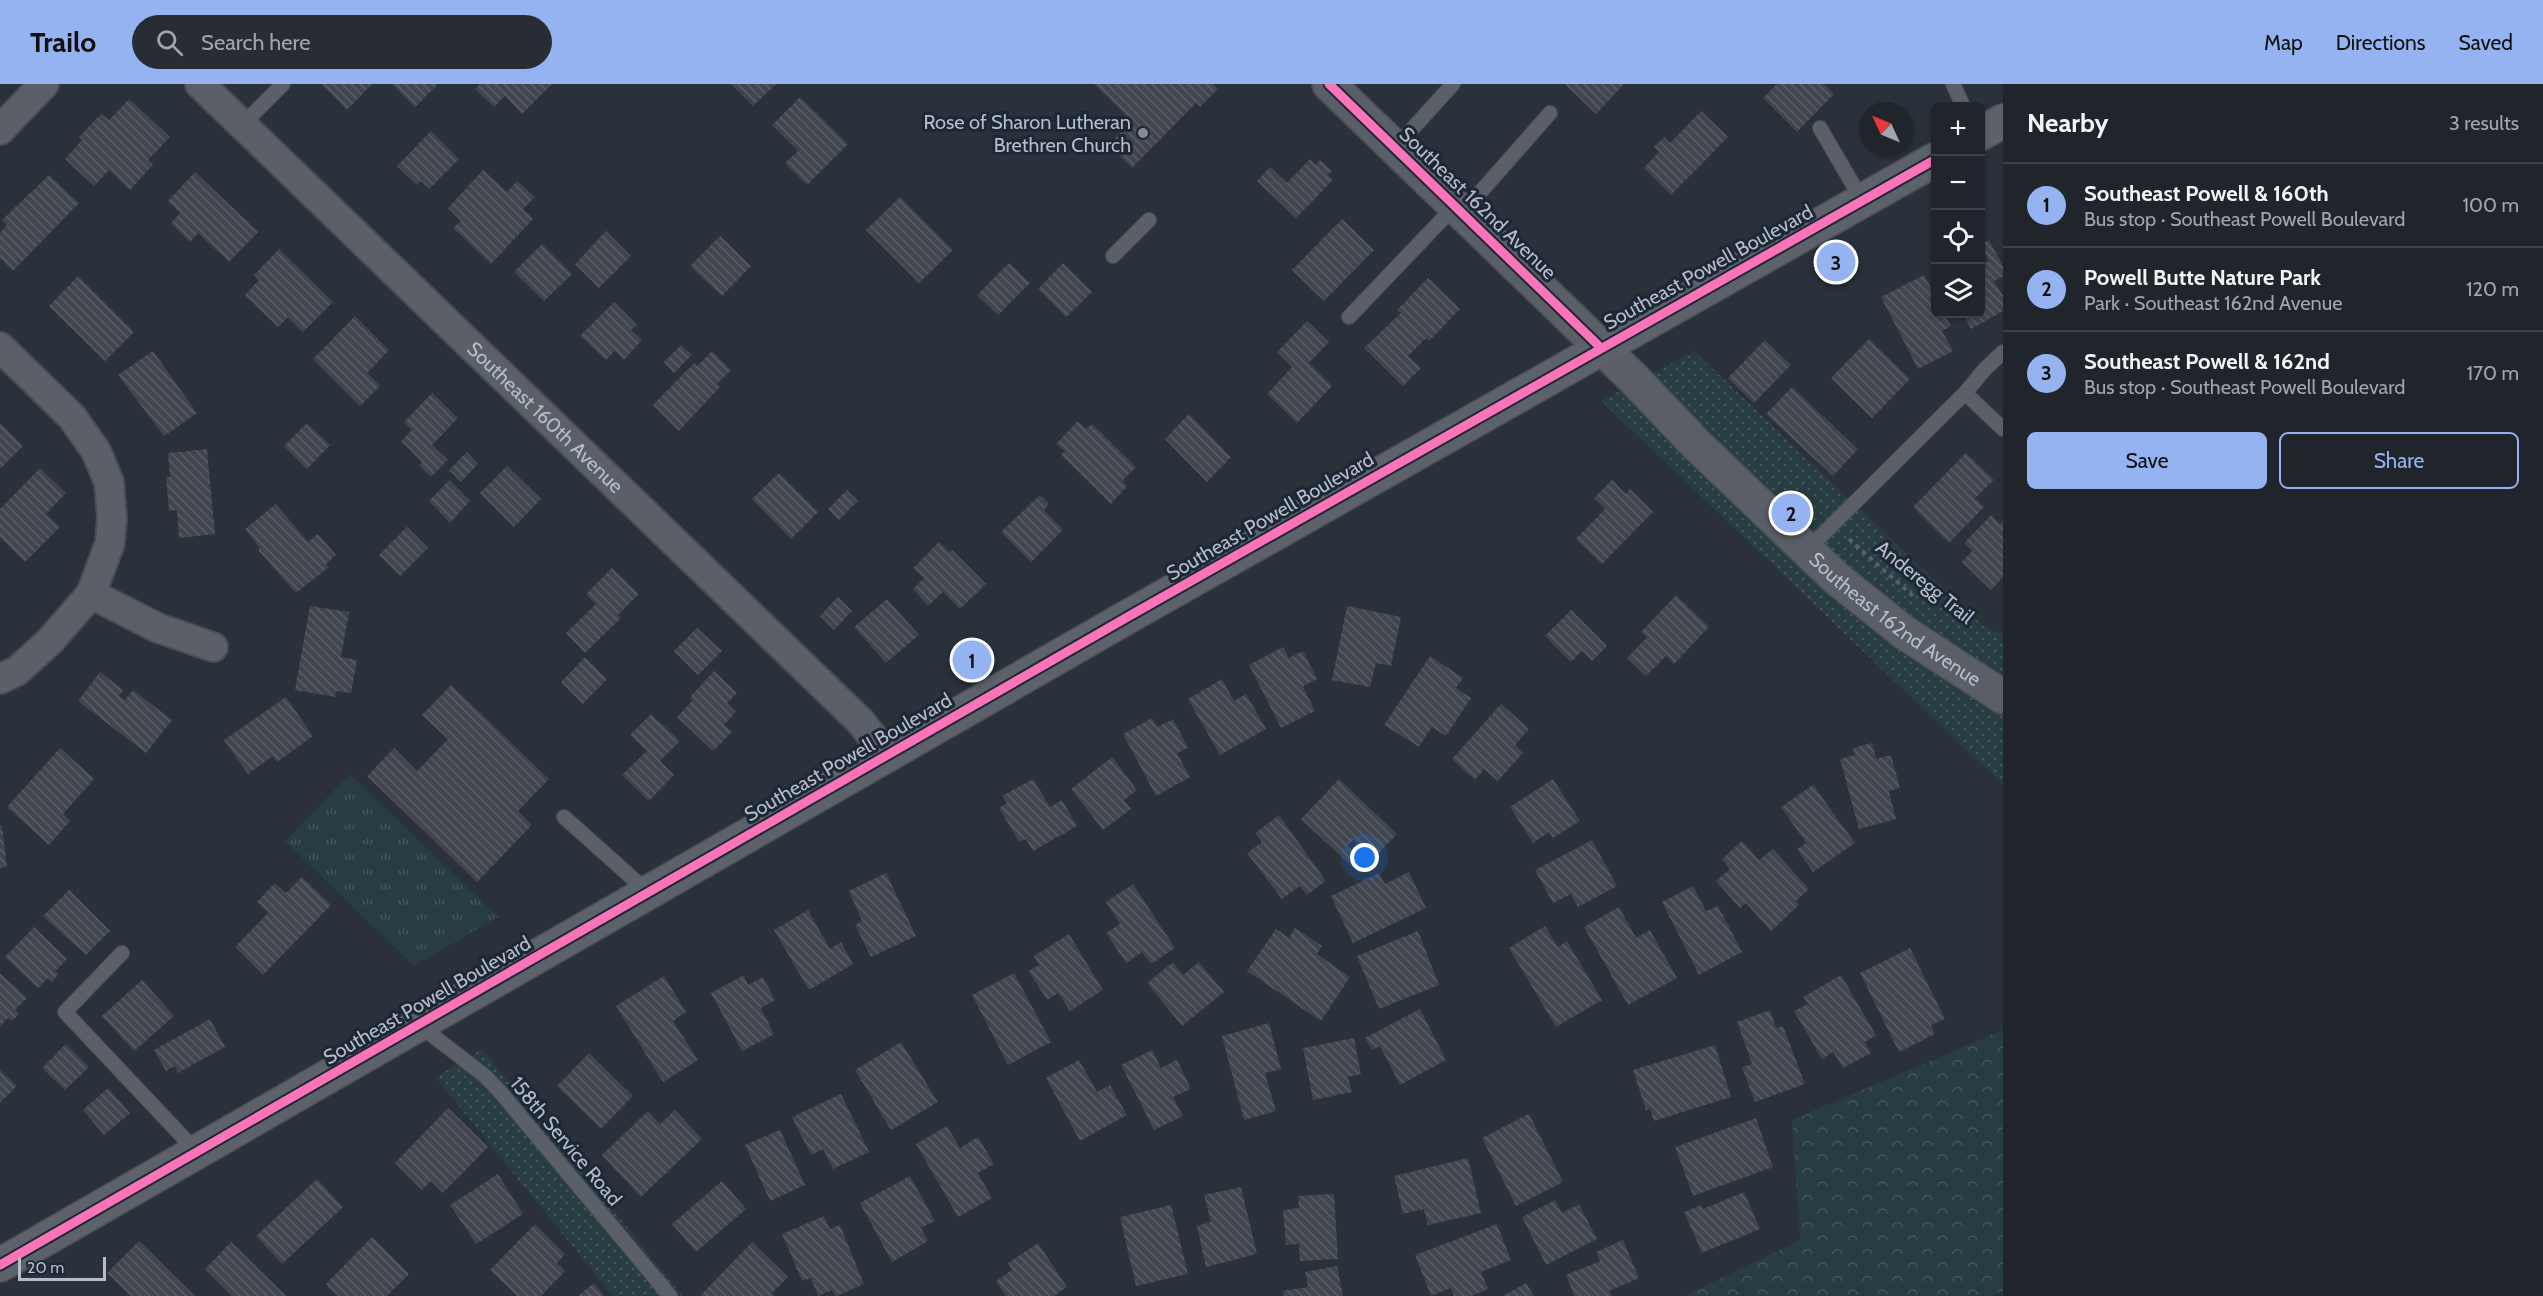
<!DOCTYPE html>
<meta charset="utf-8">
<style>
:root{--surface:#20252c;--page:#282d34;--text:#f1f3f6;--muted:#a2a5a9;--line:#3d4248;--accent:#95b2f1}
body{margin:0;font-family:Cabin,sans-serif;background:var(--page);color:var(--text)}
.controls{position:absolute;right:18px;top:18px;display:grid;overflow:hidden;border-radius:9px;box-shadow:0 2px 4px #0004}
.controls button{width:54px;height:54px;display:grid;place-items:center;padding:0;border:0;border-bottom:2px solid var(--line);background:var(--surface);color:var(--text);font:30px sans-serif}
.compass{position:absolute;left:1859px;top:18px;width:54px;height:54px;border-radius:50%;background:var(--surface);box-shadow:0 2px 4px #0004;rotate:314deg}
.scale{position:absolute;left:18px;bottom:15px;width:88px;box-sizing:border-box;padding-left:6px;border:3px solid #b5bdcb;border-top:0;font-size:16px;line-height:21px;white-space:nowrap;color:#b5bdcb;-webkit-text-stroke:4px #1d2736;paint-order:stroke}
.you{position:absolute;left:1365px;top:774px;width:21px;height:21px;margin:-15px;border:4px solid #fff;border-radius:50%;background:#1a73e8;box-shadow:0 0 0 9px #1a73e833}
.badge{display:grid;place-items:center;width:39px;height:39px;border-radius:50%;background:var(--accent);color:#111;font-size:20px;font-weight:700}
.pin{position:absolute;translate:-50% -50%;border:3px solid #fff;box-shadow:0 2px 6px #0006}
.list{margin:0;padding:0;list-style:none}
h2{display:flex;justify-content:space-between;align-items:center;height:78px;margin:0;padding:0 24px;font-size:26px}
h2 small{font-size:20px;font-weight:400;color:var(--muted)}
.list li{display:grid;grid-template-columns:39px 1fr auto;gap:18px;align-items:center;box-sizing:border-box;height:84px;padding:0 24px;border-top:2px solid var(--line)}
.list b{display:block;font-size:22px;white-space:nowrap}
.list p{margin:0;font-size:20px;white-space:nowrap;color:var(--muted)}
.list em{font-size:20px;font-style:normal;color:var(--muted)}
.actions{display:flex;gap:12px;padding:18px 24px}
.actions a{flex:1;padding:14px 0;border:2px solid var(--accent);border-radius:9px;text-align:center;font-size:21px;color:var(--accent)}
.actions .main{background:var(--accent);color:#111}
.icon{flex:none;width:33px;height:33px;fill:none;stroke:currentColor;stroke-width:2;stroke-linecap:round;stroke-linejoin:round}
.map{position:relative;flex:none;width:2003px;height:1212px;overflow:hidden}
header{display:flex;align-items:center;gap:36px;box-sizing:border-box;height:84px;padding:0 30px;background:var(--accent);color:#111}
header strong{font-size:28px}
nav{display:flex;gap:33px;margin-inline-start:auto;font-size:21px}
.search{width:420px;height:54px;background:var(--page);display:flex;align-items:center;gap:15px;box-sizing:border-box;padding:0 21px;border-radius:33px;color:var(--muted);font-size:22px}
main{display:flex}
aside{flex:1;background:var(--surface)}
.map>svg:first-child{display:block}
</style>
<header>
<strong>Trailo</strong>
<div class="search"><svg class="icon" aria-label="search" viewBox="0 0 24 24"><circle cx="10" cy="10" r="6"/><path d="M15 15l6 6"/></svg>Search here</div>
<nav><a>Map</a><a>Directions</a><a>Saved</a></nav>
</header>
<main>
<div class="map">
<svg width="2003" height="1212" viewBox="0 0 2003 1212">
<defs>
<pattern id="grass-tufts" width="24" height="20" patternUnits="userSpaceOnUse" patternTransform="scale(1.5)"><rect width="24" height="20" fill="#273d41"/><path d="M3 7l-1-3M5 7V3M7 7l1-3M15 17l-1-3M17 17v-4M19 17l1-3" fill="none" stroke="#44575b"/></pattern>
<pattern id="forest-crowns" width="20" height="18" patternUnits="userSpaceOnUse" patternTransform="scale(1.5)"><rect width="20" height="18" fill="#273d41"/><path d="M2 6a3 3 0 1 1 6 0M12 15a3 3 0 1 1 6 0" fill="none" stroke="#44575b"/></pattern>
<pattern id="park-dots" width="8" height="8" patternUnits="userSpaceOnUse" patternTransform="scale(1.5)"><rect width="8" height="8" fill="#273d41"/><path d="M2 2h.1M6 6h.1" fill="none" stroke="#44575b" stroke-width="1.8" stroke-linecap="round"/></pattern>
<pattern id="building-back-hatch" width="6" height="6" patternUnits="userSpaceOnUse" patternTransform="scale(1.5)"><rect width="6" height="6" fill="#40454e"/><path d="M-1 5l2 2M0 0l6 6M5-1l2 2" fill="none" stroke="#595e66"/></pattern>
</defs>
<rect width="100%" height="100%" fill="#2a313b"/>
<path fill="url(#grass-tufts)" d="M350,690L498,833L414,882L285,757Z"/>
<path fill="url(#forest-crowns)" d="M2003,946V1207L1990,1212H1684L1800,1156L1792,1036Z"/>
<path fill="url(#park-dots)" d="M1694,267L1982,541L2003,551V701L1601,317Z
M482,965L683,1212H613L435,993Z"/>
<path fill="url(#building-back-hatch)" d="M321,0H372L347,26Z
M392,0H438L415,23Z
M480,0H552L522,30L505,12L494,23L475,5Z
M731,0H776L753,22Z
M1094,0H1213L1218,5L1200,23L1196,19L1132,84L1109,61L1132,37Z
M1565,0H1624L1596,30Z
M1777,0H1824L1834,10L1797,48L1763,14Z
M800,13L848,60L807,101L785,79L798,67L772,41Z
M129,15L170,53L148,76L153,81L130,106L109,86L94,102L65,75L82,56L79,53L101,30L109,36Z
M1701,27L1728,53L1671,111L1644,84L1659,68L1654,63L1664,53L1670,59Z
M431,47L459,75L429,105L421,97L417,101L397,82Z
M1310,75L1316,81L1320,76L1332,87L1328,91L1333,96L1296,134L1257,97L1270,83L1287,99Z
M483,86L507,108L517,97L535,113L523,125L533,135L491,180L453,144L461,137L448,124Z
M195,88L258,148L229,178L198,149L190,158L171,139L180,129L168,117Z
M49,91L79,119L13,187L0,174V149L7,141L2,136Z
M900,113L953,166L919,199L866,146Z
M1342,135L1374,166L1324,217L1292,186Z
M606,147L631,172L599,204L575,180Z
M720,152L751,182L722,212L690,182Z
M1989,156L2003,182V192L1994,197L2003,212V227L1971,245L1963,230H1980V181L1989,177L1980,160Z
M542,160L572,190L544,217L514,188Z
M279,165L333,218L303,248L288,233L278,243L245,211L259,196L254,191Z
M1009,179L1030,199L998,231L977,211Z
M1063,179L1092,208L1066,233L1038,205Z
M1924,191L1936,213V230H1944L1951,242L1942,247L1953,267L1918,285L1881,213Z
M78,192L134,248L105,277L49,222Z
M1428,194L1460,225L1429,257L1426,254L1408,272L1421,284L1403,302L1364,264L1401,229L1397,226Z
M614,218L637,241L631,246L642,256L624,276L615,267L606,276L580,252Z
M355,232L389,266L367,289L380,302L360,322L313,275Z
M1307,237L1329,258L1309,279L1332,302L1297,339L1267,310L1292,283L1277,268Z
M1869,255L1910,295L1872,334L1831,294Z
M1765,256L1791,281L1754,319L1728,294Z
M681,261L692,271L674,289L664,278Z
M153,267L197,329L164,352L118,291Z
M712,267L731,286L717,300L720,303L679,347L653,321L694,279L697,282Z
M1792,303L1858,365L1833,392L1766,330Z
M432,309L458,334L432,361L448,376L431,393L419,381L422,378L401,357L412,346L404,338Z
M1189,330L1231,373L1207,398L1165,355Z
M1078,337L1086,345L1092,340L1136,383L1122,397L1127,402L1111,420L1061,371L1065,367L1056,360Z
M0,339L23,362L0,385Z
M307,339L330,361L307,385L284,362Z
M207,365L215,450L179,454L177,426L169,427L166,393H170L168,369Z
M467,368L478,380L461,398L449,386Z
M1966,369L1994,396L1975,414L1984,423L1949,459L1913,423Z
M507,382L541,415L514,443L480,409Z
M40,384L66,409L46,430L60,443L25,478L0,453V425Z
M779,389L818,428L791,455L752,415Z
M449,396L470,417L450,439L429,417Z
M1612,396L1626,410L1630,405L1653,428L1602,480L1576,455L1605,425L1594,414Z
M847,406L858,417L839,436L828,425Z
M1040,411L1049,420L1044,426L1063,446L1031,478L1001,448Z
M276,420L308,458L318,450L336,471L326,480L329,483L296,509L258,466L260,464L245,445Z
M1991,431L2000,440L2003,437V493L1991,506L1962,478L1972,467L1964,459Z
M407,443L428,464L400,492L379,471Z
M939,458L950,468L952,466L986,500L960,525L943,508L928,522L913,505L924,494L913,484Z
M612,484L639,510L618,531L621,534L585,569L566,549L596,520L586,510Z
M1676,511L1709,543L1674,580L1666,572L1646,592L1627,574L1647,553L1641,548Z
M838,513L852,527L834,546L820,532Z
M887,515L919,551L886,579L854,543Z
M310,522L349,528L341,573L357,576L351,609L336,607L335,613L295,606Z
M1347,522L1401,533L1391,582L1376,579L1370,603L1332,596Z
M1571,526L1607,562L1592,577L1582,567L1571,578L1545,552Z
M697,544L722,567L698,591L674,567Z
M1283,563L1289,574L1303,567L1317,595L1303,602L1315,627L1281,644L1249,581Z
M1430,572L1463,594L1456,604L1471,614L1446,652L1432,643L1419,663L1384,641Z
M585,573L607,595L583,620L561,598Z
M714,587L737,609L727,619L736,628L724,641L732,648L713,667L677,633L693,616L690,613Z
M100,588L123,606L119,612L125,616L133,606L172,636L146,669L78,617Z
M1222,595L1234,617L1246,610L1266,645L1220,671L1188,615Z
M451,601L549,695L518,727L532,741L477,798L367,692L394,664L417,687L448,655L422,631Z
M286,613L313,652L277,678L273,672L248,690L224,656Z
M1501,620L1529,645L1515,661L1523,669L1498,697L1484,685L1475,696L1452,675Z
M651,630L680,657L660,677L674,691L649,717L622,691L647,667L630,651Z
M1152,634L1157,643L1173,635L1188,664L1177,669L1190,693L1156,712L1123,650Z
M1872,659L1876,675L1891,671L1900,704L1889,707L1896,735L1859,745L1840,675L1855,671L1853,664Z
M60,664L94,695L63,730L70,737L49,761L7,723Z
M1112,673L1137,706L1124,716L1131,725L1103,746L1071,705Z
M1033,695L1050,723L1062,716L1077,742L1033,767L1026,755L1019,758L999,724L1007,719L1002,712Z
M1339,695L1397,750L1373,775L1353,756L1347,762L1367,780L1359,789L1301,735Z
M1553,695L1580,737L1553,754L1549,748L1533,759L1510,723Z
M1813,701L1855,759L1813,788L1797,765L1806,759L1781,723Z
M1279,731L1326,797L1307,811L1300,802L1282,815L1247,769L1262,758L1255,749Z
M0,742H2L7,783L0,784Z
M1592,756L1617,802L1578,823L1571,810L1553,819L1535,786Z
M1742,757L1759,776L1773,765L1809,805L1796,817L1799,821L1771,847L1746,819L1740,824L1716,797L1730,785L1722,775Z
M1409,788L1426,824L1353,859L1331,812L1379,789L1385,800Z
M886,789L916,852L871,873L855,841L862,837L849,807Z
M302,793L331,821L263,891L235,863L268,829L257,818L275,799L286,809Z
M1133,800L1175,864L1151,880L1142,868L1126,879L1106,849L1120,840L1106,818Z
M1693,802L1706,827L1718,822L1742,868L1699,891L1662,818Z
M69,806L110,847L86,871L43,832Z
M1619,823L1636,854L1650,846L1677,894L1628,921L1584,843Z
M808,826L830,865L841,858L853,880L809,906L774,846Z
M1545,842L1558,863L1567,857L1602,916L1556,943L1509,864Z
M34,843L67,875L55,887L59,890L52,898L48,894L38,904L5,873Z
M1295,844L1322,862L1317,870L1350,893L1321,937L1247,887L1276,845L1289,854Z
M1418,847L1439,901L1379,925L1357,872Z
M1069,850L1103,906L1070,927L1058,909L1047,916L1029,887L1039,881L1034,872Z
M1910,864L1945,935L1931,941L1935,950L1899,968L1860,889Z
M1173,878L1183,891L1199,878L1224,908L1182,942L1147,899Z
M0,889L27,914L15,926L19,930L12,937L8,934L0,942Z
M1014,889L1051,958L1008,981L972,911Z
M744,891L748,901L763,893L775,916L761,924L774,950L742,967L711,909Z
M1841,891L1876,951L1865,958L1871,969L1843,984L1833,968L1822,975L1794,927L1808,920L1803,913Z
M664,892L686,928L673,937L698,976L663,998L616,922Z
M142,896L174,932L134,967L102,932Z
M1420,925L1446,976L1400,1001L1380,962L1372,966L1365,954Z
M1770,926L1776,944L1783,942L1805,1000L1755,1018L1742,983L1752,980L1737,938Z
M210,935L225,963L178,989L175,982L166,987L154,966Z
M1269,939L1281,985L1265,989L1276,1027L1244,1036L1222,952Z
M1354,954L1361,990L1348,993L1352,1008L1313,1016L1303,964Z
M901,958L938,1018L891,1046L855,986Z
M66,960L89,983L65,1006L42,984Z
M1715,961L1731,1013L1654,1037L1650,1025L1646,1026L1633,986Z
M1152,966L1161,984L1177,976L1191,1005L1173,1013L1183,1032L1154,1046L1121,981Z
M589,969L633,1012L601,1045L557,1002Z
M1079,976L1097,1008L1110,1001L1127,1031L1080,1057L1046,994Z
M0,986L17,1002L0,1019Z
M108,1004L130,1029L104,1051L83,1026Z
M841,1010L869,1068L833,1085L823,1065L811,1071L792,1033Z
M448,1024L488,1063L443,1109L431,1097L422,1106L395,1079Z
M675,1026L702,1055L641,1113L602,1071L648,1027L660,1040Z
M1529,1030L1563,1098L1516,1122L1482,1054Z
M1756,1034L1773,1083L1693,1112L1675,1063Z
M947,1042L960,1064L978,1053L994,1080L978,1089L992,1114L958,1133L916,1060Z
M780,1046L805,1101L770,1117L745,1061Z
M1468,1074L1481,1129L1428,1141L1424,1125L1403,1130L1394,1092Z
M498,1090L523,1130L476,1160L450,1121Z
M910,1092L935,1137L921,1144L928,1157L892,1178L860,1119Z
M317,1095L343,1123L282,1180L256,1152Z
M722,1097L746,1125L696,1168L672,1140Z
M1241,1103L1257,1170L1206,1183L1197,1142L1211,1138L1204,1111Z
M1744,1108L1760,1145L1702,1169L1684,1128L1701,1121L1703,1125Z
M1334,1110L1338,1175L1300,1177L1299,1160L1286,1161L1283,1126L1299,1124L1298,1112Z
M1555,1116L1562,1129L1579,1120L1597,1155L1546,1181L1522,1133Z
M1171,1121L1188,1190L1136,1202L1120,1133Z
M824,1132L830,1145L840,1141L864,1200L837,1212H835L832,1206L818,1212L811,1194L802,1197L782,1150Z
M535,1140L565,1170L557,1179L565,1187L541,1212H517L490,1186Z
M1497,1140L1511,1176L1481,1188L1488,1205L1471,1212H1454L1451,1204L1431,1212L1415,1171Z
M372,1153L409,1190L387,1212H338L326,1200Z
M1623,1156L1639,1194L1609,1207L1612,1212H1574L1566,1191L1600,1177L1596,1168Z
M139,1157L195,1212H131L107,1189Z
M231,1158L286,1212H232L205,1185Z
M752,1158L788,1193L772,1209L775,1212H702L701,1211Z
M1038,1159L1067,1203L1054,1212H1006L996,1197L1012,1186L1008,1179Z
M1337,1182L1343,1212H1284L1283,1207L1308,1203L1305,1188Z
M594,1199L604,1212H578Z
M1526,1199L1534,1212H1503Z"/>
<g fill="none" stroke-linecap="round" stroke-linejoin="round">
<g stroke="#494d55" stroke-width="16">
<path id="lane" d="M1953,0L1963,22
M242,41L283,0
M1820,44L1862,116
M1395,64L1453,0
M1462,129L1550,29
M1113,172L1149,136
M1349,233L1455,122
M1965,309L2003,345
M1807,466L1965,309L1985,285L2003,268
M564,733L649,809
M122,869L65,928L197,1068
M419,941L485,992L502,1010L670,1212"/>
</g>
<g stroke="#494d55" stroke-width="32">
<g id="street">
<path id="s1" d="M200,0L860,637L887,671"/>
<path d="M0,46L44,0"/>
<path d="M0,263L72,333L96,367L109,398L112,434L110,459L91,510L50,557L17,587L0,595"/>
<path d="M91,510L158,544L213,563"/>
</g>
</g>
<g stroke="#494d55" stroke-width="36">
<g id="secondary">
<path id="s2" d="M1329,0L1634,295L1696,360L1837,495L1905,549L2003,613"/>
</g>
</g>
<g stroke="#484e57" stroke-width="36">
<path id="primary" d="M1980,50L2003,37
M0,1181L1131,531L1936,75"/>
</g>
<path stroke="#585f65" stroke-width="4" stroke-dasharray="4.5 4.5" stroke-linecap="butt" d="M1849,455L1913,512"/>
<use href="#lane" stroke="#5b6068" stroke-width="14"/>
<use href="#street" stroke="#5b6068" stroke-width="28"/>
<use href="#secondary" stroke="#5a5e66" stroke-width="33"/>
<use href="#primary" stroke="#5d626a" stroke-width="33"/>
<g stroke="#1d2736" stroke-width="13">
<path id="cycleway" d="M1329,0L1601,264
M0,1181L1131,531L1936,75"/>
</g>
<use href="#cycleway" stroke="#fb73b8" stroke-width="9"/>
</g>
<circle fill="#848c99" stroke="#1d2736" stroke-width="2" cx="1143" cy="49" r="6"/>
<g text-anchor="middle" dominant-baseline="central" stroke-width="6" stroke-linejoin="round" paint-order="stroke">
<g font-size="20" fill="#b5bdcb" stroke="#1d2736" text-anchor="end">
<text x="1131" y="38">Rose of Sharon Lutheran<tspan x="1131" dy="23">Brethren Church</tspan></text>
</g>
<g font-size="20" fill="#b5bdcb" stroke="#1d2736">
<text transform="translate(1478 119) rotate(44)">Southeast 162nd Avenue</text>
<text transform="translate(1708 183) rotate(-29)">Southeast Powell Boulevard</text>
<text stroke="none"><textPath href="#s1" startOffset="480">Southeast 160th Avenue</textPath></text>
<text transform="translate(1270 432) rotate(-30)">Southeast Powell Boulevard</text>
<text transform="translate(1925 498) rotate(39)">Anderegg Trail</text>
<text stroke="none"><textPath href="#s2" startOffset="780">Southeast 162nd Avenue</textPath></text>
<text transform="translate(848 673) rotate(-30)">Southeast Powell Boulevard</text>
<text transform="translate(427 916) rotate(-30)">Southeast Powell Boulevard</text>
<text transform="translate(566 1057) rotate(50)">158th Service Road</text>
</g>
</g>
</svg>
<div class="controls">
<button>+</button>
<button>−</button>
<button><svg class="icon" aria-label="locate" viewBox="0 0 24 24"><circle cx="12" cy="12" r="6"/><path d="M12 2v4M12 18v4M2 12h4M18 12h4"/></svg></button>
<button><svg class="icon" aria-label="layers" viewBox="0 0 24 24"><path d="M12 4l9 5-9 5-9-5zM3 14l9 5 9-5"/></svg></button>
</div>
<svg class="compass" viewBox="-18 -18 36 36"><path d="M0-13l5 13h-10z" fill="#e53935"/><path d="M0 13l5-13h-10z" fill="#a2a5a9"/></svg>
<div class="scale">20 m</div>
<div class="you"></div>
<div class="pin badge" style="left:972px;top:576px">1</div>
<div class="pin badge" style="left:1791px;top:429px">2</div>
<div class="pin badge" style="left:1836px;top:178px">3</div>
</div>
<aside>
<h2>Nearby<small>3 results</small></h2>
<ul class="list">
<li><span class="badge">1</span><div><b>Southeast Powell &amp; 160th</b><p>Bus stop · Southeast Powell Boulevard</p></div><em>100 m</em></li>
<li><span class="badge">2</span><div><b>Powell Butte Nature Park</b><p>Park · Southeast 162nd Avenue</p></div><em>120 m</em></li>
<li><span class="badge">3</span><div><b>Southeast Powell &amp; 162nd</b><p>Bus stop · Southeast Powell Boulevard</p></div><em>170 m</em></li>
</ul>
<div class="actions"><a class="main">Save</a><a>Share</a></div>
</aside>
</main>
